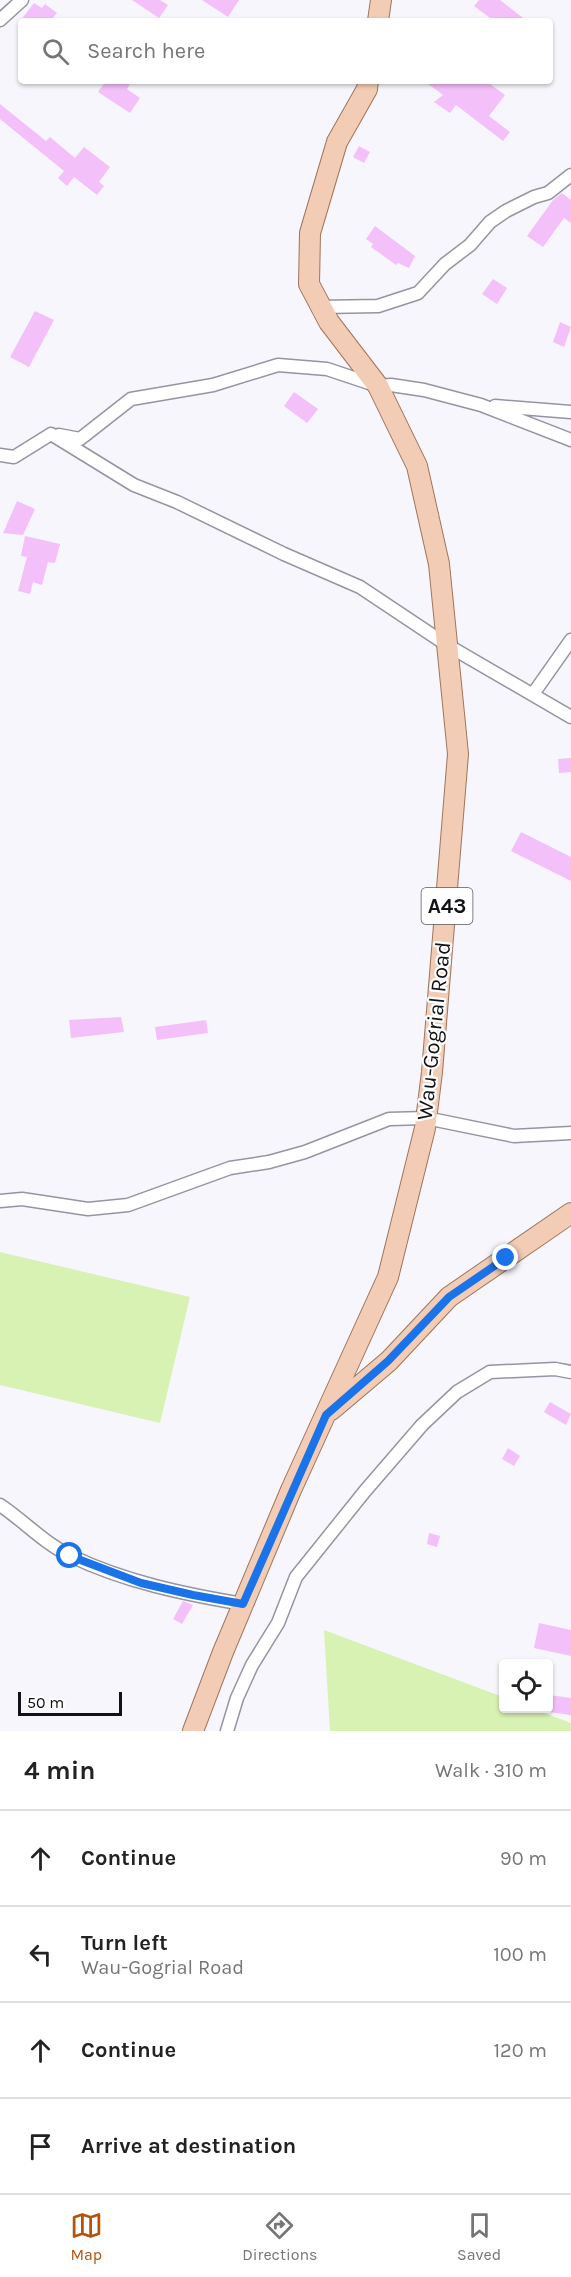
<!DOCTYPE html>
<meta charset="utf-8">
<style>
:root{--surface:#fff;--page:#f6f6f6;--text:#222;--muted:#767676;--line:#e0e0e0;--accent:#b45309}
body{margin:0;font-family:Karla,sans-serif;background:var(--page);color:var(--text)}
.controls{position:absolute;right:18px;bottom:18px;display:grid;overflow:hidden;border-radius:6px;box-shadow:0 2px 4px #0004}
.controls button{width:54px;height:54px;display:grid;place-items:center;padding:0;border:0;border-bottom:2px solid var(--line);background:var(--surface);color:var(--text);font:30px sans-serif}
.scale{position:absolute;left:18px;bottom:15px;width:104px;box-sizing:border-box;padding-left:6px;border:3px solid #131217;border-top:0;font-size:16px;line-height:21px;white-space:nowrap;color:#131217;-webkit-text-stroke:4px #fff;paint-order:stroke}
.stop{position:absolute;width:18px;height:18px;margin:-14px;border:4px solid #1a73e8;border-radius:50%;background:#fff}
.stop.end{background:#1a73e8;border-color:#fff;box-shadow:0 2px 6px #0008}
.list{margin:0;padding:0;list-style:none}
h2{display:flex;justify-content:space-between;align-items:center;height:78px;margin:0;padding:0 24px;font-size:26px}
h2 small{font-size:20px;font-weight:400;color:var(--muted)}
.list li{display:grid;grid-template-columns:39px 1fr auto;gap:18px;align-items:center;box-sizing:border-box;height:96px;padding:0 24px;border-top:2px solid var(--line)}
.list b{display:block;font-size:22px;white-space:nowrap}
.list p{margin:0;font-size:20px;white-space:nowrap;color:var(--muted)}
.list em{font-size:20px;font-style:normal;color:var(--muted)}
.icon{flex:none;width:33px;height:33px;fill:none;stroke:currentColor;stroke-width:2;stroke-linecap:round;stroke-linejoin:round}
.map{position:relative;flex:none;width:571px;height:1731px;overflow:hidden}
.search{position:absolute;background:var(--surface);box-shadow:0 2px 4px #0004;left:18px;right:18px;top:18px;height:66px;display:flex;align-items:center;gap:15px;box-sizing:border-box;padding:0 21px;border-radius:6px;color:var(--muted);font-size:22px}
.sheet{height:462px;background:var(--surface)}
nav{display:flex;justify-content:space-around;align-items:center;box-sizing:border-box;height:84px;border-top:2px solid var(--line);background:var(--surface);font-size:16px;color:var(--muted)}
nav a{display:grid;justify-items:center;gap:3px}
nav .on{color:var(--accent)}
.map>svg:first-child{display:block}
</style>
<div class="map">
<svg width="571" height="1731" viewBox="0 0 571 1731">
<rect width="100%" height="100%" fill="#f7f6fc"/>
<path fill="#d7f2b2" d="M0,1252L190,1297L160,1423L0,1385Z
M324,1630L503,1697L504,1708L534,1709L571,1723V1731H330Z"/>
<path fill="#f4c0f9" d="M132,0H160L168,5L159,18Z
M202,0H239L228,17Z
M479,0H500L527,21H494L474,6Z
M34,3L42,8L45,4L57,13L50,21H20Z
M106,81H132L127,89L140,98L130,113L98,92Z
M424,81H486L505,95L489,116L510,132L503,141L456,105L450,113L434,102L443,95Z
M0,104L46,141L50,137L75,158L84,147L110,167L99,182L104,186L97,195L74,177L67,186L58,178L64,171L0,119Z
M359,146L370,152L364,163L353,157Z
M562,193L571,200V223L564,218L543,247L527,236L553,200Z
M375,226L415,256L409,268L398,263L396,265L371,247L373,244L366,239Z
M493,279L507,288L497,304L482,294Z
M35,311L54,320L29,367L10,357Z
M560,322L571,327L564,347L553,342Z
M294,392L318,409L307,423L284,406Z
M17,501L35,509L23,535L3,533Z
M25,536L60,544L55,563L48,562L42,585L33,582L30,594L18,591L27,557L21,556Z
M571,758V772L559,773L558,759Z
M521,832L571,857V881L511,851Z
M121,1017L124,1032L71,1038L69,1020Z
M206,1020L208,1033L157,1040L155,1027Z
M550,1402L571,1414L566,1425L544,1412Z
M508,1448L520,1456L514,1466L502,1459Z
M429,1533L440,1536L437,1547L427,1544Z
M183,1601L193,1605L182,1624L173,1619Z
M539,1623L571,1630V1656L534,1648Z
M549,1695L571,1698V1715L549,1712Z"/>
<g fill="none" stroke-linecap="round" stroke-linejoin="round">
<g stroke="#9694a2" stroke-width="15">
<path id="minor" d="M0,20L22,0
M321,307L378,306L418,293L445,264L470,245L490,222L506,211L534,197L548,193L571,175
M495,406L571,412
M59,435L80,439L131,399L213,385L278,365L327,369L378,386L391,385L424,390L481,405L571,440
M0,455L14,457L51,434L134,485L177,502L284,554L360,587L447,645L571,717
M533,694L571,640
M0,1201L22,1199L88,1209L128,1205L230,1168L269,1162L305,1152L389,1119L426,1118L514,1136L571,1133
M0,1505C24,1521 45,1544 71,1556C125,1582 184,1594 243,1604
M227,1731L237,1698L252,1665L278,1623L296,1577L365,1491L422,1425L457,1392L490,1372L555,1369L571,1372"/>
</g>
<g stroke="#9e755d" stroke-width="22">
<path id="primary" d="M378,21L381,0
M331,1410L389,1361L449,1297L571,1213
M193,1731L223,1652L291,1490L388,1277L425,1128L432,1072L458,754L439,564L417,466L378,386L329,322L309,284L310,233L337,142L367,89L368,81"/>
</g>
<use href="#minor" stroke="#fff" stroke-width="12"/>
<use href="#primary" stroke="#f2ccb5" stroke-width="20"/>
</g>
<g fill="none" stroke-linecap="round" stroke-linejoin="round">
<path stroke="#1a73e8" stroke-width="8" d="M70,1556L141,1583L193,1595L243,1604L326,1415L388,1361L449,1297L506,1258"/>
</g>
<g text-anchor="middle" dominant-baseline="central" stroke-width="4.5" stroke-linejoin="round" paint-order="stroke">
<rect fill="#fff" stroke="#5a595d" stroke-width="1.5" x="421.5" y="888" width="51" height="36" rx="4.5"/>
<g font-size="21" font-weight="bold" fill="#131217">
<text x="447" y="906">A43</text>
</g>
<g font-size="22" fill="#131217" stroke="#fff">
<text transform="translate(434 1031) rotate(-84)">Wau-Gogrial Road</text>
</g>
</g>
</svg>
<div class="controls">
<button><svg class="icon" aria-label="locate" viewBox="0 0 24 24"><circle cx="12" cy="12" r="6"/><path d="M12 2v4M12 18v4M2 12h4M18 12h4"/></svg></button>
</div>
<div class="scale">50 m</div>
<div class="stop" style="left:70px;top:1556px"></div>
<div class="stop end" style="left:506px;top:1258px"></div>
<div class="search"><svg class="icon" aria-label="search" viewBox="0 0 24 24"><circle cx="10" cy="10" r="6"/><path d="M15 15l6 6"/></svg>Search here</div>
</div>
<section class="sheet">
<h2>4 min<small>Walk · 310 m</small></h2>
<ul class="list">
<li><svg class="icon" aria-label="ahead" viewBox="0 0 24 24"><path d="M12 20V5M6 11l6-6 6 6"/></svg><div><b>Continue</b></div><em>90 m</em></li>
<li><svg class="icon" aria-label="left" viewBox="0 0 24 24"><path d="M17 20v-9H6M10 6l-5 5 5 5"/></svg><div><b>Turn left</b><p>Wau-Gogrial Road</p></div><em>100 m</em></li>
<li><svg class="icon" aria-label="ahead" viewBox="0 0 24 24"><path d="M12 20V5M6 11l6-6 6 6"/></svg><div><b>Continue</b></div><em>120 m</em></li>
<li><svg class="icon" aria-label="arrive" viewBox="0 0 24 24"><path d="M6 21V4h12l-3 4 3 4H6"/></svg><div><b>Arrive at destination</b></div></li>
</ul>
</section>
<nav>
<a class="on"><svg class="icon" aria-label="map" viewBox="0 0 24 24"><path d="M3 6l6-2 6 2 6-2v14l-6 2-6-2-6 2zM9 4v14M15 6v14"/></svg>Map</a>
<a><svg class="icon" aria-label="directions" viewBox="0 0 24 24"><path d="M12 3l9 9-9 9-9-9zM9 14v-3h6M13 9l2 2-2 2"/></svg>Directions</a>
<a><svg class="icon" aria-label="saved" viewBox="0 0 24 24"><path d="M7 4h10v16l-5-4-5 4z"/></svg>Saved</a>
</nav>
